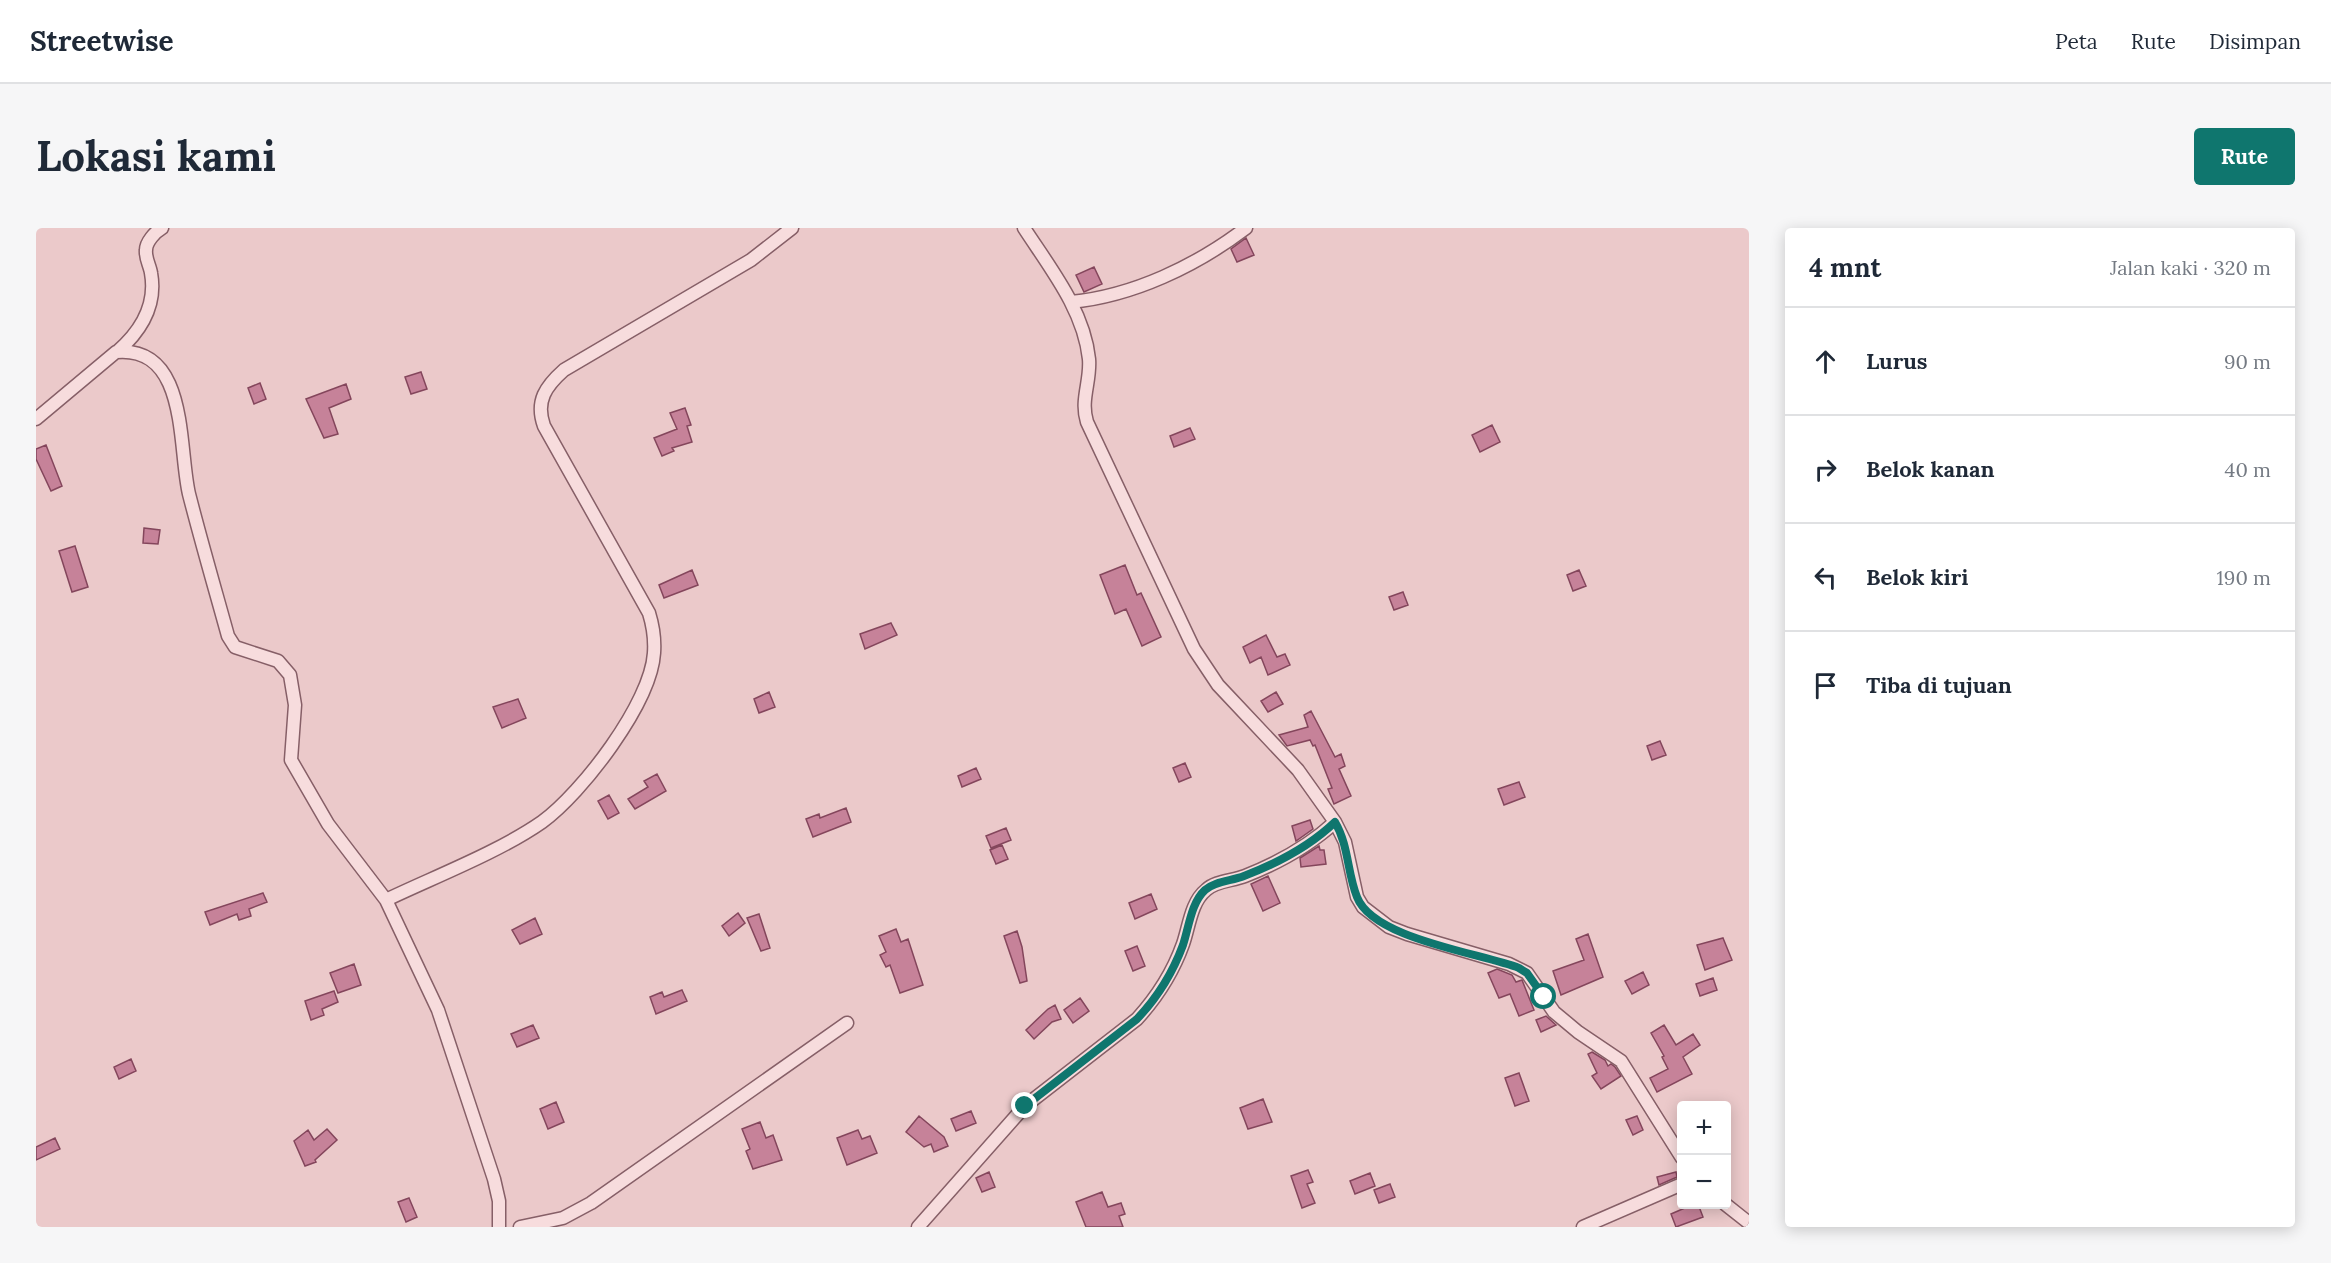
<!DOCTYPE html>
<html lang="id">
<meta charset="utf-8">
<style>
:root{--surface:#fff;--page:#f6f6f7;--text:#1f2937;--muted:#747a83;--line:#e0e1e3;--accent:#0f766e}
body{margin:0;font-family:Lora,serif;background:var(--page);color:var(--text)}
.controls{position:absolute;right:18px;bottom:18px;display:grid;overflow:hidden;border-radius:6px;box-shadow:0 3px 15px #0003}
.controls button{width:54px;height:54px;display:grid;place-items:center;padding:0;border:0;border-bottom:2px solid var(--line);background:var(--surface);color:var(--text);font:30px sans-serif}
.stop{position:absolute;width:18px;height:18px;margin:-14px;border:4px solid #0f766e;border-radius:50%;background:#fff}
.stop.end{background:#0f766e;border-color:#fff;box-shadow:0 2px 6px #0008}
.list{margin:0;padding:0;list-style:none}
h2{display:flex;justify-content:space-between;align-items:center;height:78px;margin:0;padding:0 24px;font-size:26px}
h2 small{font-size:20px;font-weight:400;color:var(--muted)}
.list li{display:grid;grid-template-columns:39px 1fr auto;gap:18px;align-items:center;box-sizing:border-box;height:108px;padding:0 24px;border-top:2px solid var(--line)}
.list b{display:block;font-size:22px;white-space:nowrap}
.list em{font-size:20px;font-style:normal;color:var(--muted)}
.icon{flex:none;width:33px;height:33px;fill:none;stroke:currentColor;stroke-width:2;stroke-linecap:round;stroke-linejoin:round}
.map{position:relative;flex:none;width:1713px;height:999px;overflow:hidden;border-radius:6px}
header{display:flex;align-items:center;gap:36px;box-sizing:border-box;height:84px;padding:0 30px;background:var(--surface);border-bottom:2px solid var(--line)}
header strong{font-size:28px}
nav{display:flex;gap:33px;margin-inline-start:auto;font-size:21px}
.intro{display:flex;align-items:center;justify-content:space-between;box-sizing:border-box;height:144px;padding:0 36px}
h1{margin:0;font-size:42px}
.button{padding:15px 27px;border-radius:6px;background:var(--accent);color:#fff;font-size:21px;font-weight:700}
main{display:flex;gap:36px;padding:0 36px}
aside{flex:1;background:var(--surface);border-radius:6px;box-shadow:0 3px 15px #0003}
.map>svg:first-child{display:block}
</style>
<header>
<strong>Streetwise</strong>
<nav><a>Peta</a><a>Rute</a><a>Disimpan</a></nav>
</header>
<div class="intro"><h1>Lokasi kami</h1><a class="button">Rute</a></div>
<main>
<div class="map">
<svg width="1713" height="999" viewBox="0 0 1713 999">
<rect width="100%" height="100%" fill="#ebc9ca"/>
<path fill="#c68299" stroke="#84465c" stroke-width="1.5" d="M1210,10L1218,27L1201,34L1195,21Z
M1058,39L1066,56L1048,64L1040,47Z
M385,144L391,161L375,166L369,149Z
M224,155L230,171L218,176L212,160Z
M310,156L315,171L293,180L302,206L288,210L270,171Z
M649,180L655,197L651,198L656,214L636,220L638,223L626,228L618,210L641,201L634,185Z
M1456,197L1464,214L1444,224L1436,207Z
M1154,200L1159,211L1138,219L1134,208Z
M10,217L26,258L15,263L0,231V221Z
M108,300L124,302L122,316L107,315Z
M39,318L52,359L36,364L23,323Z
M1089,337L1101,367L1105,365L1125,409L1106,418L1090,381L1079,386L1064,347Z
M656,342L662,357L628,370L623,357Z
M1543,342L1550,358L1537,363L1531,347Z
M1367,364L1372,377L1358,382L1353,369Z
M855,395L861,407L829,421L824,406Z
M1230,407L1241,429L1249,426L1254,437L1232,447L1225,429L1214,435L1207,419Z
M733,464L739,479L723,485L718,471Z
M1240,464L1247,476L1232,484L1225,473Z
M482,471L490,490L466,500L457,479Z
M1275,483L1299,529L1305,526L1309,538L1303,541L1315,568L1298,576L1292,561L1296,560L1279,517L1277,518L1274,512L1251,518L1243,507L1272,499L1268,487Z
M1624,513L1630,527L1616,532L1611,518Z
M1149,535L1155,549L1143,554L1137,540Z
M940,540L945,551L926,559L922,548Z
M621,546L630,563L599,581L592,571L612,559L608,553Z
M1483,554L1489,569L1468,577L1462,561Z
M573,567L583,585L572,591L562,573Z
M810,580L815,594L777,609L770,591L783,586L784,590Z
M1274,592L1277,601L1260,613L1256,598Z
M970,600L975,612L955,620L950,608Z
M966,617L972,631L960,636L954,622Z
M1283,618L1284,622H1288L1290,636L1265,639L1264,630Z
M1232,648L1244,675L1227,683L1215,656Z
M227,665L231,674L213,681L215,688L203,692L201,686L174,697L169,684Z
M1115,666L1121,681L1099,691L1093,675Z
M702,685L709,695L693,708L686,698Z
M723,686L734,720L725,723L711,690Z
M499,690L506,706L484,716L476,702Z
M860,701L865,714L872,711L887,757L864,765L854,737L850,739L844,727L850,724L843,708Z
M981,703L986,719L991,753L984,755L968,708Z
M1552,706L1567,749L1525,767L1517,743L1548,732L1540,711Z
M1687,710L1696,732L1669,742L1661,717Z
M1101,718L1109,738L1097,743L1089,723Z
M318,736L325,757L302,765L294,745Z
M1461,741L1476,747L1480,754L1486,752L1498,782L1483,788L1474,766L1463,770L1452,745Z
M1607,744L1613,757L1596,766L1589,753Z
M1677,750L1681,762L1664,768L1660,756Z
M646,762L651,773L620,786L614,769L626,764L628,769Z
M298,763L302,774L286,781L288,787L275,792L269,773Z
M1044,770L1053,783L1037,795L1028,782Z
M1019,777L1025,791L1016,794L998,811L990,802L1012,781Z
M1510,788L1520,797L1505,804L1500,792Z
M497,797L503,810L481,819L475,806Z
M1628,797L1640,817L1657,806L1664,817L1647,829L1656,846L1621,864L1614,850L1632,841L1626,829L1628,828L1615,805Z
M1556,824L1569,832L1572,838L1575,836L1579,839L1585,848L1565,861L1556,848L1561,845L1552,826Z
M95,831L100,843L83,851L78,839Z
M1483,845L1493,873L1479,878L1469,850Z
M1227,871L1236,894L1212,901L1204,880Z
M520,874L528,894L512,901L504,881Z
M935,883L940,895L920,903L915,891Z
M883,888L908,909L912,918L898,924L895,916L888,919L870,904Z
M1601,888L1607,902L1597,907L1590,892Z
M724,894L730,910L737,907L746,932L717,941L710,923L714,921L706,901Z
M291,901L301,912L279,932L280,934L269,938L258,913L272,902L278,912Z
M822,902L826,911L834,908L841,925L811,937L801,910Z
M19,910L24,921L0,932V919Z
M1272,942L1277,954L1271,956L1279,975L1266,980L1255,948Z
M953,944L959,959L946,964L940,950Z
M1640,944L1641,949L1623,957L1621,949Z
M1334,945L1339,958L1319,966L1314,953Z
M1354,956L1359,969L1343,975L1338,962Z
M1066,964L1072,979L1085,975L1089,986L1083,988L1087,999H1050L1040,974Z
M373,970L381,989L370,994L362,974Z
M1658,976H1662L1667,989L1640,999L1635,986Z"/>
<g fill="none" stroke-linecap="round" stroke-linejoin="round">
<g stroke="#865f67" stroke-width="15">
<path id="minor" d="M988,0C1014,40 1048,82 1053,131C1055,153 1044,172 1051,194L1158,421L1182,457L1262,542L1299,594L1309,614L1321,669L1327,679L1353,699L1371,706L1473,736L1491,745L1518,784L1542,804L1585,833L1646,930
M1035,74C1097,68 1160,38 1210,0
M81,124C104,104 121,78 115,45C114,38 109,30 110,22C110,14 119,4 126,0
M0,191L80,124C153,117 142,220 153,266C165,313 179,361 192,408L199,419L242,433L254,447L259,477L255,532L292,596L350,672L402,782L458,951L463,973V999
M350,672C398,649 463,624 506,594C546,565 615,475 618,425C619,411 617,398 613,385L508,198C499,173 510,158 528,142L715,32L756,0
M1689,976L1713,995
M484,999L527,990L555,975L811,795
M882,999L989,878L1101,791C1121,769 1137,744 1147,716C1153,699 1155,674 1170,662C1179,653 1196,653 1209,648C1242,635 1273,618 1299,594
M1547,999L1646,956"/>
</g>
<use href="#minor" stroke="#f7dcdd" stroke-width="12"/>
</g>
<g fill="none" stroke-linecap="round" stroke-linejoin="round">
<path stroke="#0f766e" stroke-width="8" d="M989,878L1101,791C1121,770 1137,744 1147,717C1153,699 1155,675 1169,662C1179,653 1196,653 1208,648C1242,635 1273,619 1299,594C1313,618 1311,644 1321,669C1337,711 1444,725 1483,740L1491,745L1508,769"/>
</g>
</svg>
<div class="controls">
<button>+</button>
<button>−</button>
</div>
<div class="stop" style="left:1508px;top:769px"></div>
<div class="stop end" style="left:989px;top:878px"></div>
</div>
<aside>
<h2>4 mnt<small>Jalan kaki · 320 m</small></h2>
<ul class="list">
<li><svg class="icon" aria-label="ahead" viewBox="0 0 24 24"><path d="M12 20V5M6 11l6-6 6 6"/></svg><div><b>Lurus</b></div><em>90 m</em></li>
<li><svg class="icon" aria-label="right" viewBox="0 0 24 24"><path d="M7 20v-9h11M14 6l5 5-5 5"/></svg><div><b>Belok kanan</b></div><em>40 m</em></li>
<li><svg class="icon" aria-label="left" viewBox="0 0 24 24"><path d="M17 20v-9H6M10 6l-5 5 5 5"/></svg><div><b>Belok kiri</b></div><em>190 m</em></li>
<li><svg class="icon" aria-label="arrive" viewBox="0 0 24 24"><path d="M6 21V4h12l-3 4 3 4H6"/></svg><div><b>Tiba di tujuan</b></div></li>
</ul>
</aside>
</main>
